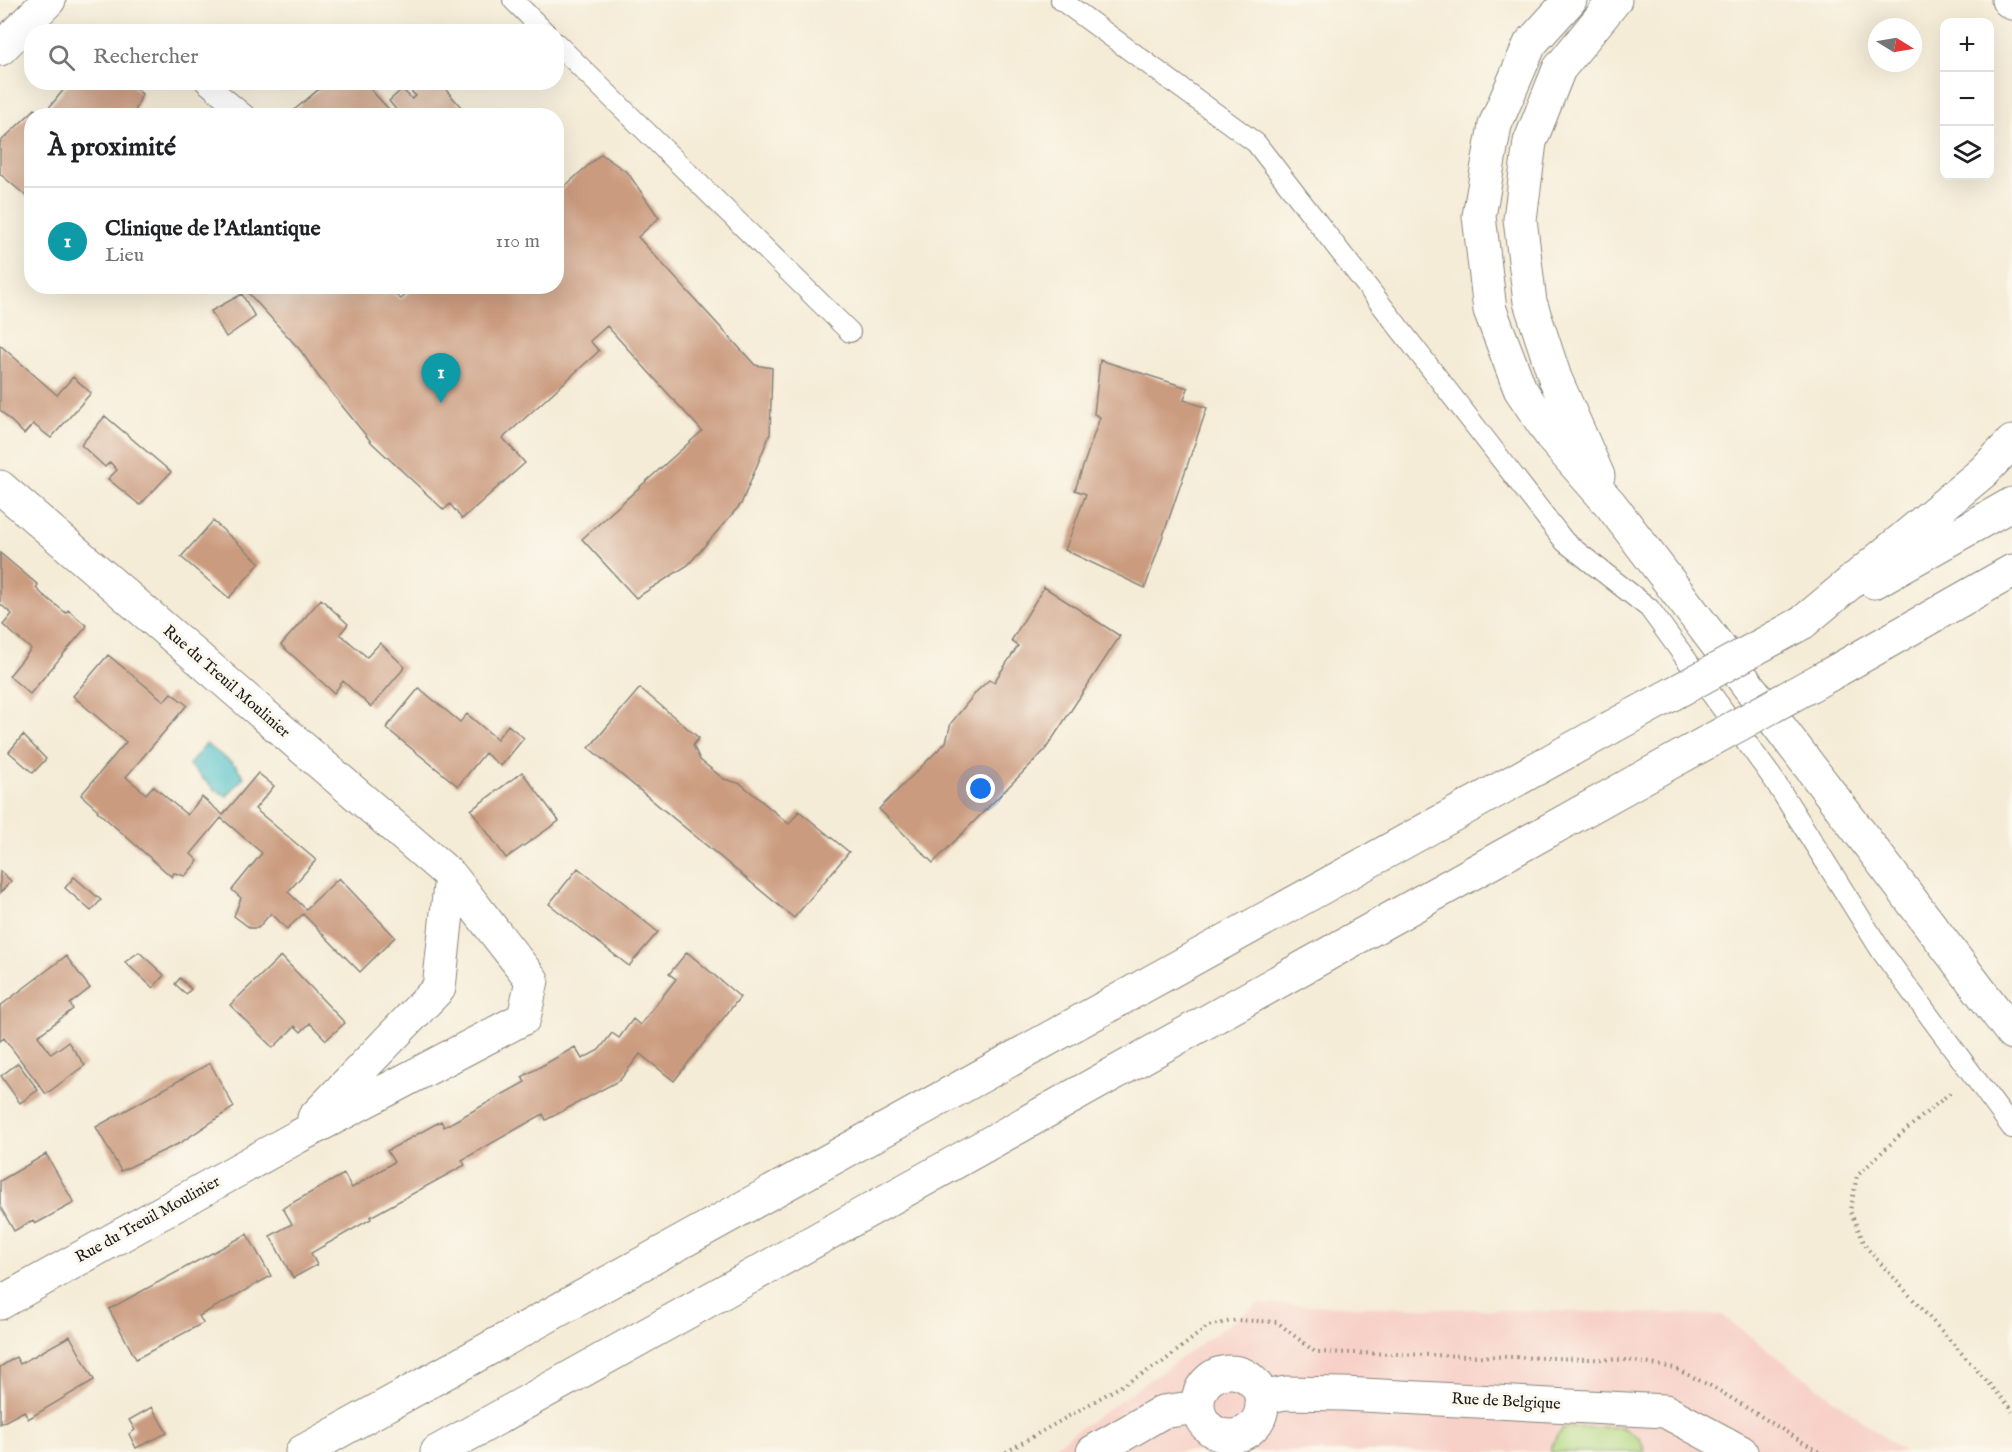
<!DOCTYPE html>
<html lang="fr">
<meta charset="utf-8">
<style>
:root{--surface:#fff;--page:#f2f2f2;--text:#202124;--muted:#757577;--line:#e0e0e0;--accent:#0f766e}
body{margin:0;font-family:"IM FELL English",serif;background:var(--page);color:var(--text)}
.controls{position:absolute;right:18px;top:18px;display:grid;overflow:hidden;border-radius:12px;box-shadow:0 6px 24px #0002}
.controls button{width:54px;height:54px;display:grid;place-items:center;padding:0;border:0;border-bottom:2px solid var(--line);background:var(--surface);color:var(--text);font:30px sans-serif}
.compass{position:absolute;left:1868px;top:18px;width:54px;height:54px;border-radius:50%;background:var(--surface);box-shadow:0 6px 24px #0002;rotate:101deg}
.you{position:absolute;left:981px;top:789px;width:21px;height:21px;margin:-15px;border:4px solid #fff;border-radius:50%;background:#1a73e8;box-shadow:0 0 0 9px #1a73e833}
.badge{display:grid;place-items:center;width:39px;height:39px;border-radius:50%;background:var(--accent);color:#fff;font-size:20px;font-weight:700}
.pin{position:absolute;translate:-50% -50px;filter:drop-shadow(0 2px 3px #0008)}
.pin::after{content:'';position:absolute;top:32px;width:21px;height:18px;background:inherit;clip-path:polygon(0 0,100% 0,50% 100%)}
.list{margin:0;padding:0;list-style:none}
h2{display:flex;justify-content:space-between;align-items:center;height:78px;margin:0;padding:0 24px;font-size:26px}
h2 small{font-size:20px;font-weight:400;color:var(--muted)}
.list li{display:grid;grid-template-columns:39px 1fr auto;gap:18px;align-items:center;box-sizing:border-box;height:108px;padding:0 24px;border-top:2px solid var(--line)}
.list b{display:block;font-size:22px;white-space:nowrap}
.list p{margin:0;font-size:20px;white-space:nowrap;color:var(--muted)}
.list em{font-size:20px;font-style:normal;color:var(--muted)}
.icon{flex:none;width:33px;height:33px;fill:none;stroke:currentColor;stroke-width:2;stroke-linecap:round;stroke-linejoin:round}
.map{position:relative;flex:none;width:2012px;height:1452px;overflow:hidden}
.search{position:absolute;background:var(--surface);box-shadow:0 6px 24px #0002;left:24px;top:24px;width:540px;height:66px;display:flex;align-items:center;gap:15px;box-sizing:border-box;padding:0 21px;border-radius:24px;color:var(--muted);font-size:22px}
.panel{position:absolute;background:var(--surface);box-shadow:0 6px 24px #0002;left:24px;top:108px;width:540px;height:186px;border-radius:24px}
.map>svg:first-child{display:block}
</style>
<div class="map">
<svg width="2012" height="1452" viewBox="0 0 2012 1452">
<rect width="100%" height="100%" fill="#fbf7ec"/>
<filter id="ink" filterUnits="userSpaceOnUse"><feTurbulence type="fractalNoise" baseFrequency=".0167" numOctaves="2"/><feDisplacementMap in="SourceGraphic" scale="12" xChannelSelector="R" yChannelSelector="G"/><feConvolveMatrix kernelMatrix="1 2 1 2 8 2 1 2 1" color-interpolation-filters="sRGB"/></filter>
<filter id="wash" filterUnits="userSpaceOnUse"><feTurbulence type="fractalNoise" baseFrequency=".008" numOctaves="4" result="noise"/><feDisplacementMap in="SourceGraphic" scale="24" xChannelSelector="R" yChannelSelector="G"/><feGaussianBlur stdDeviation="1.35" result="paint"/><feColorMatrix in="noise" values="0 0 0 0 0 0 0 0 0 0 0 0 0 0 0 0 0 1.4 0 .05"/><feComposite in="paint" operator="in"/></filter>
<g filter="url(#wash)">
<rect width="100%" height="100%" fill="#f5ecd7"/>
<path fill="#f7d1c8" d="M1258,1304L1722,1315L1904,1452H1046Z"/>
<path fill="#b2d881" stroke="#677a4e" stroke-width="1.5" d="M1621,1427L1640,1439L1645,1452H1551V1446L1562,1428Z"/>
<path fill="#54c2c9" stroke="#386f72" stroke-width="1.5" d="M206,744L236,766L244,777L227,796L215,790L189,765Z"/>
<g id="blocks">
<path fill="#cb9b7f" d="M70,82H129L142,94L133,116H32V201L0,174V142L35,109L43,115Z
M334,82H364L394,115L398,112L389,101L402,89L412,99L416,96L411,91L419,82H439L469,116H287L318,90Z
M601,154L628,173L659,218L638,237L755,365L772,368L770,434L741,504L688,565L636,598L582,539L702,431L607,326L590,341L599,351L503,438L525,463L462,519L450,504L444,510L372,443L318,376L301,351L242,286H363L367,291L373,286H383L401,299L415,286H556V194Z
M242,294L255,317L226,337L211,311Z
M0,345L57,395L73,377L91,393L51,438L33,424L24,434L0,410Z
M1100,360L1188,388L1184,400L1207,408L1145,588L1065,550L1086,494L1075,490L1100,417L1094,414Z
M105,416L171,472L140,505L108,479L117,470L110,462L105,467L81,445Z
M213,521L260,563L229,598L181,557Z
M0,553L38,585L36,588L42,594L66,613L68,610L87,626L30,694L9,676L31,649L3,625L12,614L0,604Z
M1044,587L1120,636L1045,750L933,863L879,809L946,742L951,723L977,691L989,680L994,682L1018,646L1011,641Z
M321,599L348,624L340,634L367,657L380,643L405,667L371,707L343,681L334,693L281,645Z
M108,655L164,701L171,693L187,705L126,777L146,794L153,786L187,815L202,797L223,815L258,773L274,786L255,809L316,860L288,892L306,909L339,878L395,937L360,972L303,914L287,929L271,913L258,928H250L234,916L241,898L232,890L262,853L221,818L191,854L198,861L185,876L174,873L172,877L97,811L98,810L81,795L126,742L73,696Z
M419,688L460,722L467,714L497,739L508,725L524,738L501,766L485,753L458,786L386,728Z
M640,688L699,738L693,745L700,760L724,779L741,784L789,824L799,811L849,852L794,918L589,748Z
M23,735L46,759L33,773L9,752Z
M522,772L559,821L506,858L471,810Z
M578,868L658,932L629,966L549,904Z
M0,871L11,881L0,893Z
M74,877L101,900L91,911L65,888Z
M139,952L164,975L153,988L125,962Z
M687,952L740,997L674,1081L640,1054L620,1080L546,1120L543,1114L462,1160L465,1165L370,1217L371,1219L311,1253L317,1265L293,1278L270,1236L292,1224L283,1208L344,1174L352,1188L394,1162L387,1151L441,1121L444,1127L525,1082L522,1077L575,1047L582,1059L599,1050L612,1033L619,1038L633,1019L640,1025L676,979L669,974Z
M66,956L90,988L70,1004L73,1009L38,1036L51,1054L68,1042L85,1065L46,1094L4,1038L0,1041V1006Z
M281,956L345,1023L326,1040L310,1023L301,1032L295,1026L273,1048L230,1005Z
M180,978L191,989L186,994L175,984Z
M18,1063L38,1090L20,1103L1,1076Z
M210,1063L234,1107L180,1143L121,1171L96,1127Z
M46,1154L74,1203L35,1224L33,1220L14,1231L0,1206V1181Z
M247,1234L271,1276L199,1316L203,1323L136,1359L109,1309Z
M70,1336L94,1380L28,1419L24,1411L0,1424V1367L16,1357L20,1364Z
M152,1407L167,1433L136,1448L129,1434L135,1430L129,1420Z"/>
</g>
</g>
<g filter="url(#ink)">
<use href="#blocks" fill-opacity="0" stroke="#88847a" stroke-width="1.5"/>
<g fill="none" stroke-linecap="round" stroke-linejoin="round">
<g stroke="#88847a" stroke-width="22">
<path id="service" d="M513,0L545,32
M1061,0L1256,143L1565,542L1649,608L1774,780L1882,952L2012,1128
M556,43L850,332
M205,82L246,116"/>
</g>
<g stroke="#88847a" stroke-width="35">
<path id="minor" d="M0,487L451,876L532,980L524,1018L297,1137L0,1303
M314,1118L439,988L451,876"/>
</g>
<g stroke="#88847a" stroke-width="35">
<path id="tertiary" d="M0,49L49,0
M1198 1404a32 32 0 1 1 64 0a32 32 0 1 1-64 0Z
M1262,1398L1285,1393L1344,1394L1665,1411L1741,1452
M1093,1452L1162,1412L1198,1407"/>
</g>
<g stroke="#88847a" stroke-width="35">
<path id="trunk" d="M1570,0L1530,44L1495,125L1479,216L1490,310L1520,389L1554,440L1611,505L2012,1033
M2008,0L2012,3
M1598,476L1555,378L1530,302L1520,219L1530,142L1559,69L1615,0
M1874,582L2012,504
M1802,623L1983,472L2012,442
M1827,676L2012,571
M302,1452L1610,728
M437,1452L1637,781"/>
</g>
<path stroke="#88847a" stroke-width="4" stroke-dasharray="1.5 4.5" stroke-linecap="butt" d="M1950,1093L1901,1134L1857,1176L1850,1211L1866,1247L2010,1407L2012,1412
M1006,1452L1163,1362L1208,1326L1237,1320L1277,1322L1315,1352L1627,1360L1674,1368L1713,1387L1819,1452"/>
<use href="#service" stroke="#fff" stroke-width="20"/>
<use href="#minor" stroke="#fff" stroke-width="33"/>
<use href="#tertiary" stroke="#fff" stroke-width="33"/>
<use href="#trunk" stroke="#fff" stroke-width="33"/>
<g stroke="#88847a" stroke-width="35" stroke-linecap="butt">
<path id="trunk-bridge" d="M1610,728L1802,623
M1637,781L1827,676"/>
</g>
<use href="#trunk-bridge" stroke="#fff" stroke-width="33"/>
</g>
</g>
<g text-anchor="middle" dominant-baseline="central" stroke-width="6" stroke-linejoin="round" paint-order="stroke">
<g font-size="16" fill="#1c1c1c" stroke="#fbf7ec">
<text transform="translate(226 682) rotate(41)">Rue du Treuil Moulinier</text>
<text transform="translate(148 1220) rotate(-29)">Rue du Treuil Moulinier</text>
<text transform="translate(1506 1402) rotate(3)">Rue de Belgique</text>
</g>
</g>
</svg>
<div class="controls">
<button>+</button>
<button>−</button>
<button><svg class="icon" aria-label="layers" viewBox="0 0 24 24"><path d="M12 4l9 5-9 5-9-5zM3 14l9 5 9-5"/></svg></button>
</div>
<svg class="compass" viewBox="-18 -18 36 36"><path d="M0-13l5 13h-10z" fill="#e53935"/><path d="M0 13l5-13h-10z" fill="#757577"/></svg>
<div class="you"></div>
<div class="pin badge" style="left:441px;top:403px;background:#0f9aa8">1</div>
<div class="search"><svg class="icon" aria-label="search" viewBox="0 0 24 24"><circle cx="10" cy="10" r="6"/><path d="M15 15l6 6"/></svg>Rechercher</div>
<section class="panel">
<h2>À proximité<small></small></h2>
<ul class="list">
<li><span class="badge" style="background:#0f9aa8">1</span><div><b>Clinique de l'Atlantique</b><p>Lieu</p></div><em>110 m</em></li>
</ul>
</section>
</div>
